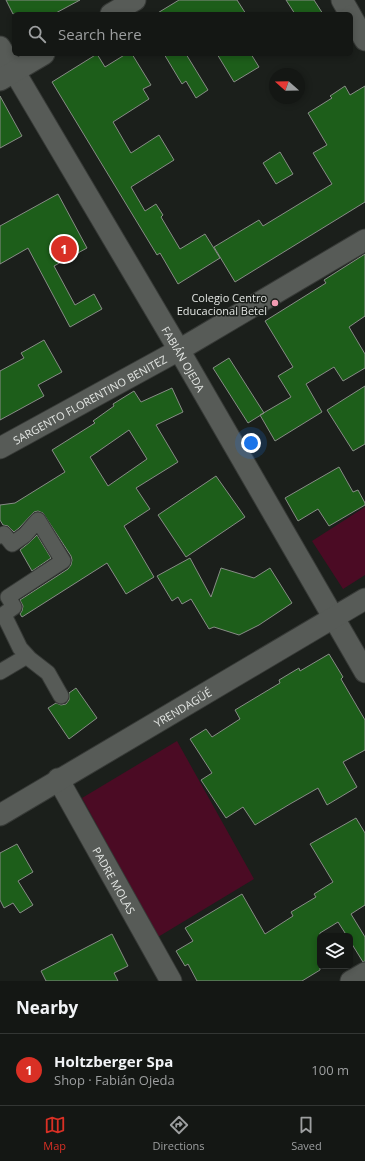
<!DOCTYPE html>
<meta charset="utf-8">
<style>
:root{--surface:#141714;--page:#1d201d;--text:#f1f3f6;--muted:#9d9fa0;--line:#333634;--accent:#d93025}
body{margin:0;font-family:"Open Sans",sans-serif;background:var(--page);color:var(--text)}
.controls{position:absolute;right:12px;bottom:12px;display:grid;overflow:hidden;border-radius:6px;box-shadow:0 2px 6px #0003}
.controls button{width:36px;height:36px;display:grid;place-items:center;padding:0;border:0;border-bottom:1px solid var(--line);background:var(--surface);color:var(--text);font:20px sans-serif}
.compass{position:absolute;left:269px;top:68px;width:36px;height:36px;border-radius:50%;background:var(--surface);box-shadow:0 2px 6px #0003;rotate:290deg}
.you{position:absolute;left:251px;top:443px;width:14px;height:14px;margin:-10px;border:3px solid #fff;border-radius:50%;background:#1a73e8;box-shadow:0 0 0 6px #1a73e833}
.badge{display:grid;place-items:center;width:26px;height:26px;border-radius:50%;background:var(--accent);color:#fff;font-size:13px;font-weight:700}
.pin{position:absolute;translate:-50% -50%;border:2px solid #fff;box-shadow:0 1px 4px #0006}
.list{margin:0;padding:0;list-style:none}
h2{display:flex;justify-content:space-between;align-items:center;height:52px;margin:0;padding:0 16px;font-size:17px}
h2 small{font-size:13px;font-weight:400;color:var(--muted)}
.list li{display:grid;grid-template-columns:26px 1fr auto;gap:12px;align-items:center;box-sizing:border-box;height:72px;padding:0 16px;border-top:1px solid var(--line)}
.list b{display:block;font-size:15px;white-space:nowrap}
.list p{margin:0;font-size:13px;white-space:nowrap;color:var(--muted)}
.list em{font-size:13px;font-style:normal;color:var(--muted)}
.icon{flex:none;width:22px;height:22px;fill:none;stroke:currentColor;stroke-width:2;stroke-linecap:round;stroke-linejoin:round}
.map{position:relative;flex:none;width:365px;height:981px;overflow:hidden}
.search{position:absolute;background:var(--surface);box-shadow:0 2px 6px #0003;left:12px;right:12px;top:12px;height:44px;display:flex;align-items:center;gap:10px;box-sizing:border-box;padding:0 14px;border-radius:6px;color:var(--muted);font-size:15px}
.sheet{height:124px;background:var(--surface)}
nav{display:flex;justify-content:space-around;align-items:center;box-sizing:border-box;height:56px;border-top:1px solid var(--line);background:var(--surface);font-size:11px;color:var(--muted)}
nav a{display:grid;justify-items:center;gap:2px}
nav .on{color:var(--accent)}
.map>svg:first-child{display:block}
</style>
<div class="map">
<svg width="365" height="981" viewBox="0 0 365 981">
<rect width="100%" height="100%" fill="#1b1f1b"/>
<path fill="#4b0b24" d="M365,507V575L343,589L312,541Z
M177,741L254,879L158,937L82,798Z"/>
<path fill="#1d5e1a" stroke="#878c86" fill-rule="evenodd" d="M6,0H80L54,14H13Z
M179,0H237L246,14H156Z
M286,0H314L323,14H295Z
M97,54L105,67L126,54H132L151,85L143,89L149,99L113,122L131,153L159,135L174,160L131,187L145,211L156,204L163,215L161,217L180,249L205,234L220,258L178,284L160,253L157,255L52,82Z
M164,54H186L208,90L196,98L186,81L182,84Z
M217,54H251L259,67L234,82Z
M345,86L350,95L365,86V202L235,282L214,247L259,220L263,226L332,184L313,153L327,145L308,113L332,98L330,96Z
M0,96L22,136L0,148Z
M280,152L293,174L276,184L263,163Z
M58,194L87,248L54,266L75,305L94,294L102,309L70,327L28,248L0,264V226Z
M365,254V316L349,327L365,354V368L343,381L334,367L306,384L322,412L275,441L260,415L291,397L278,376L293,367L265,321L326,283L324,280Z
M44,340L62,372L38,385L44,396L0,420V371L24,358L21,353Z
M229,358L264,413L248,423L213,368Z
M365,386V444L353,451L327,410Z
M172,388L183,412L156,425L178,462L136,488L150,509L124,526L154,577L126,594L107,563L22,617L20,614L22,611L23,606L20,600L68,569L71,565L72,560L71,556L43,513L38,511L34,512L19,528L14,532L8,526L3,525L0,520V505L15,503L65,472L52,450L95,423L93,421L114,406L113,404L134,391L141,402ZM129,430L147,459L108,486L90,457Z
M339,467L353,492L358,490L365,503V505L329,526L318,509L298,521L285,498Z
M216,476L245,517L186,557L158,515Z
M37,535L51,558L32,571L20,550L30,542Z
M190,558L211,597L221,568L254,578L270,568L292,603L259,625L239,635L214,627L209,629L191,599L182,604L178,597L172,601L157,576Z
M329,654L343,677L341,679L365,720V750L343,762L357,787L327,805L318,788L290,804L255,825L243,807L226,818L201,780L212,773L190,739L206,729L212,737L240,719L235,710L280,683L279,680L299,668L300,671Z
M76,688L97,718L69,739L48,708L56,703L61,705L66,704L69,700V693Z
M356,818L365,833V905L351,914L365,937V961L363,962L350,941V936H347L338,922L320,933V970L302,981H197L188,964L185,966L176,951L193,941L185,928L242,894L265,934L293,916L291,912L316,897L314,894L333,882L310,844Z
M17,844L33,872L18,881L33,905L20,913L13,903L4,908L0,900V853Z
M112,934L128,966L114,973L118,981H46L41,971Z"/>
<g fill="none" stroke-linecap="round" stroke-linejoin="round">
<g stroke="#373a37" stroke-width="17">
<path id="pedestrian" d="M0,536L4,534L12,544L25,535L38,520L63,561L8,597L14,607L0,617
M4,615L20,648L30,659L48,673L61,696
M0,672L27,656"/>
</g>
<g stroke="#373a37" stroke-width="23">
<g id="minor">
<path d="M342,0L350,14"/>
<path d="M111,14L135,0"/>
<path d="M351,16L365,40"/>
<path id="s1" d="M0,47L179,350L365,672"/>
<path d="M0,80L44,54"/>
<path id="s2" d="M0,448L179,350L365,240"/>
<path id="s3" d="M58,779L171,981"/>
<path id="s4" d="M0,815L365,599"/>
<path d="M351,981L365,973"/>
</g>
</g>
<use href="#pedestrian" stroke="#575b57" stroke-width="15"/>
<use href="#minor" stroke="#575b57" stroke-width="21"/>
</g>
<circle fill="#f19ab1" stroke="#1b1f1b" stroke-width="1.5" cx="275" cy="303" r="4"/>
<g text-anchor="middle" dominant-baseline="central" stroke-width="3" stroke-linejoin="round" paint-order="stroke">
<g font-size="11" fill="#e3e6e3" stroke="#1b1f1b" text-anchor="end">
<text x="267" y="297">Colegio Centro<tspan x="267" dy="13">Educacional Betel</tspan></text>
</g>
<g font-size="11" fill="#e3e6e3" stroke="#1b1f1b">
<text stroke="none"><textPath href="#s1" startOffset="362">FABIÁN OJEDA</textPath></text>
<text stroke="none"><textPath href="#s2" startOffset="102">SARGENTO FLORENTINO BENITEZ</textPath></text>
<text stroke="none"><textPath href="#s4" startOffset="212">YRENDAGÜÉ</textPath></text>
<text stroke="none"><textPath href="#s3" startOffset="116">PADRE MOLAS</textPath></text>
</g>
</g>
</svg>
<div class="controls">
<button><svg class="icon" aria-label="layers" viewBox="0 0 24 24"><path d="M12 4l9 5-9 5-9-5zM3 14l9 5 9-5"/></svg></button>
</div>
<svg class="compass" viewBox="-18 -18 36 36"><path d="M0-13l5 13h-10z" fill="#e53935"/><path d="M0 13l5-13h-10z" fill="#9d9fa0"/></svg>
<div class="you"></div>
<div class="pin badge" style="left:64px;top:249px">1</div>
<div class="search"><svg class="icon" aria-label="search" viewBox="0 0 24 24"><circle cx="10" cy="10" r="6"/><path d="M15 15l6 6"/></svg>Search here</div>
</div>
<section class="sheet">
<h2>Nearby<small></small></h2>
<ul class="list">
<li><span class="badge">1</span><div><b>Holtzberger Spa</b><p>Shop · Fabián Ojeda</p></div><em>100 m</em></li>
</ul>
</section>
<nav>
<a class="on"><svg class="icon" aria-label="map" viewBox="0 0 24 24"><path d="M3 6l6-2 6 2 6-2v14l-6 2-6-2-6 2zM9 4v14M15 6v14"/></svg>Map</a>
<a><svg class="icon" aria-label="directions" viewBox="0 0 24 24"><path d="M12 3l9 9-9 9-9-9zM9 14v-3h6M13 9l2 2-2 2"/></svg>Directions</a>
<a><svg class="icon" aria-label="saved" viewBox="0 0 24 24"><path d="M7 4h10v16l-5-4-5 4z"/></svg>Saved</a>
</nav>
